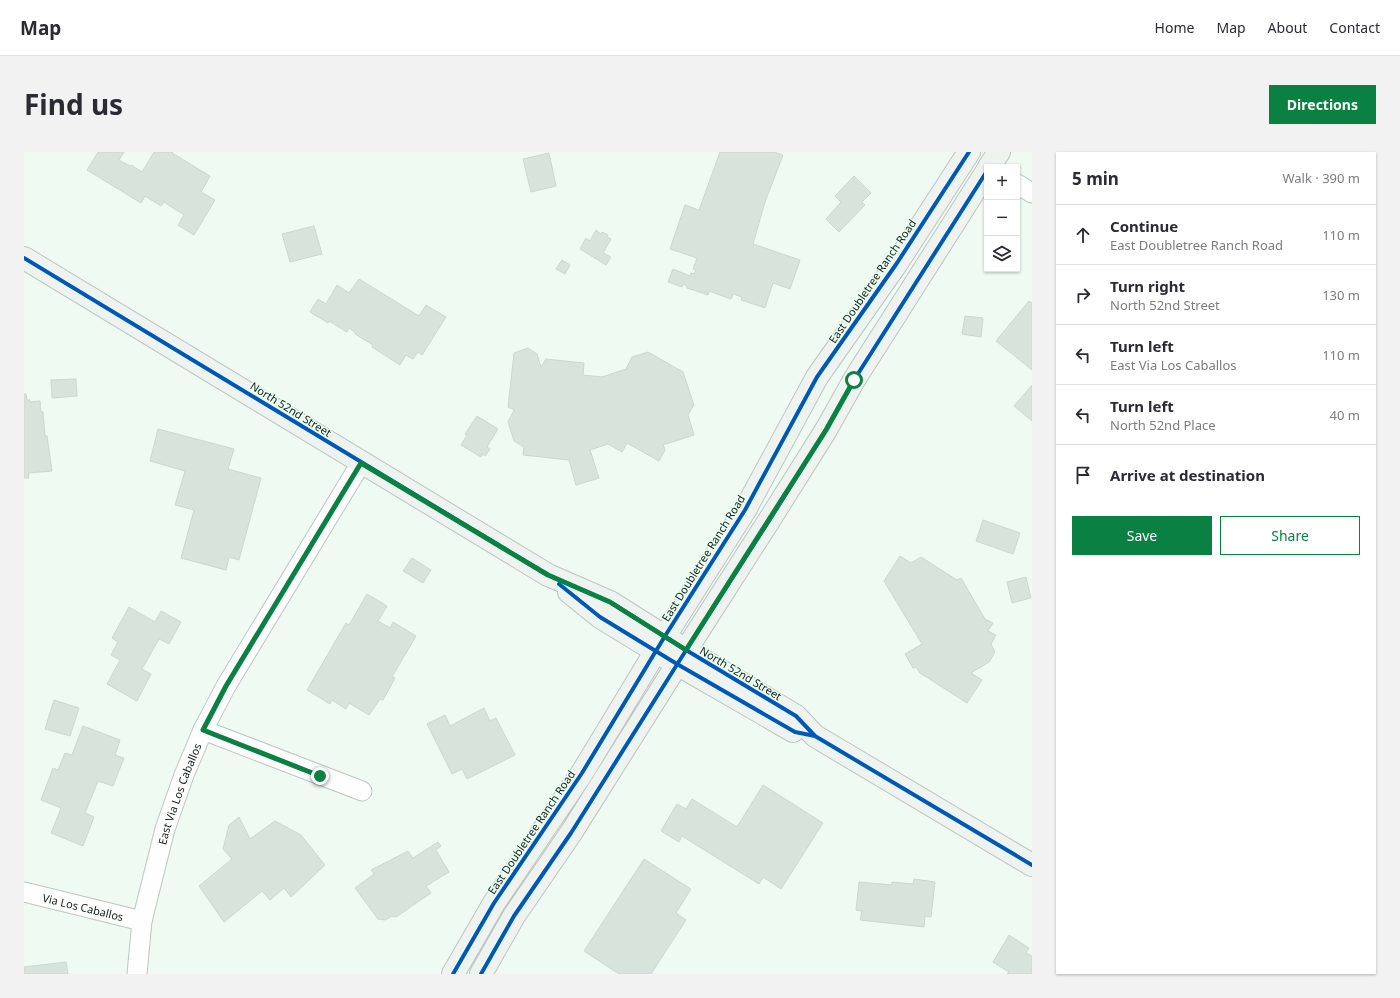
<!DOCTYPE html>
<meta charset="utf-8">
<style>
:root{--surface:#fff;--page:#f2f2f3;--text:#2b2b33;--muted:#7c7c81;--line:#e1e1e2;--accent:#0b8043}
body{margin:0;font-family:"Noto Sans",sans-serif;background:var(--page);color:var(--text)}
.controls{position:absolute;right:12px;top:12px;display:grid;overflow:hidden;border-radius:0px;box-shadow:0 1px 3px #0004}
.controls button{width:36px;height:36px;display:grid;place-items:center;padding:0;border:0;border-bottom:1px solid var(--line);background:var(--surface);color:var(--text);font:20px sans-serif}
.stop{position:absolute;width:12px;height:12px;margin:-9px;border:3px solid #0b8043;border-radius:50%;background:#fff}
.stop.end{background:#0b8043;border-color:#fff;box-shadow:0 1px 4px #0008}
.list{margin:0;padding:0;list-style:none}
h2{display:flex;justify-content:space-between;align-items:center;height:52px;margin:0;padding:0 16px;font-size:17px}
h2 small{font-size:13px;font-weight:400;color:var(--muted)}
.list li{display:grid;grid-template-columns:26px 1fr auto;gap:12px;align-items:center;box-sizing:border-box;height:60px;padding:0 16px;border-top:1px solid var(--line)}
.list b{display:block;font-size:15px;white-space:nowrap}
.list p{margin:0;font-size:13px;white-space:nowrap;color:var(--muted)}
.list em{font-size:13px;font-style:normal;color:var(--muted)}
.actions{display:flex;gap:8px;padding:12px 16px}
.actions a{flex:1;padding:9px 0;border:1px solid var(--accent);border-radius:0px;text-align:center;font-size:14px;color:var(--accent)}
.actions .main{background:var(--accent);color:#fff}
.icon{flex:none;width:22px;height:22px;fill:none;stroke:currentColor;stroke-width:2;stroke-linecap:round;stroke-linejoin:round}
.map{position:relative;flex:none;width:1008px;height:822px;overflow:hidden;border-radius:0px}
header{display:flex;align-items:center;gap:24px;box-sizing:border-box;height:56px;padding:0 20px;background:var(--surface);border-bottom:1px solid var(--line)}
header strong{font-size:19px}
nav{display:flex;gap:22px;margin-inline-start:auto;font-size:14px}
.intro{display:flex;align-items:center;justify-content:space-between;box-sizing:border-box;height:96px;padding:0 24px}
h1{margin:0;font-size:28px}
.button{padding:10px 18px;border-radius:0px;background:var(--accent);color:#fff;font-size:14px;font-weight:700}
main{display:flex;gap:24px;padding:0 24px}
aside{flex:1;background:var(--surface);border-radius:0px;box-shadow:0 1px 3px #0004}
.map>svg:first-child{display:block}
</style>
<header>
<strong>Map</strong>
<nav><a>Home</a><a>Map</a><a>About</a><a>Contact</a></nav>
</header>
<div class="intro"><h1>Find us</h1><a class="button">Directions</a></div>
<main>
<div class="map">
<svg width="1008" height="822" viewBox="0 0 1008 822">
<rect width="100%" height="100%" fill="#effaf3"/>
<path fill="#d8e3dc" stroke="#ccd7d0" d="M74,0H100L95,8L106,14L107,13L118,20L130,0H149L148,1L186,24L177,40L191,48L170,83L154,73L160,63L149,56L140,50L137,54L121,44L117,51L63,18Z
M696,0H750L759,3L741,50L729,92L776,108L766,137L749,131L741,156L717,148L718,145L709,142L707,147L685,139L684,143L663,136V134L659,132L658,135L644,130L649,117L666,124L667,121L670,122L672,118L669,117L673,106L646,97L661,53L675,58Z
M525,1L532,34L507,40L499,7Z
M830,24L847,41L838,50L841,53L815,80L802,67L817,50L811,44Z
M290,74L298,102L266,110L258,82Z
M572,78L577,82L578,80L584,83L583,85L587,87L579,101L587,105L582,113L556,97L562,86L566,89Z
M538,108L546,113L541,122L532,117Z
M335,127L395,164L402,153L422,165L398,203L394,200L389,207L382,203L376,213L348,195L349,193L331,182V180L325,176L323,180L305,169L304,171L286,160L294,147L302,152L313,133L325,141Z
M1005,149L1008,151V218L972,189Z
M941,164L959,166L957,185L938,182Z
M504,196L513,202L517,215L522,207L560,211L559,223L578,225L602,217L608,205L624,200L659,220L670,253L664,263L670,283L642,292H639L641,298L635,309L603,291L598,300L584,292L566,298L575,326L552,333L545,308L499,303L500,295L490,289L484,270L490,258L484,255L490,201Z
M52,227L53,244L28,246L27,228Z
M1008,233V269L990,254Z
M0,242H2L3,248H6V250L16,249L17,260H19L21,284H23L28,319L4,321L5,326H0Z
M453,264L474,277L463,295L466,297L461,304L458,302L457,305L437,293L443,283L441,282Z
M134,277L210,297L204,317L237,326L215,408L205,405L202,418L157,406L170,358L151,353L161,319L126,309Z
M959,368L996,381L989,402L952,389Z
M876,404L887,411L897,405L933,428L937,426L961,467L969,471L964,479L972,483L967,492L971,500L965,510L947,521L958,528L943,551L896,521L892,515L889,516L881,502L898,492L860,429Z
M388,406L407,418L399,431L379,419Z
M1002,425L1007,446L988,451L983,430Z
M343,442L363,454L354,469L366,476L369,470L392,484L368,525L371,526L359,548L356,547L345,563L325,551L322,557L308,548L306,552L283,538L322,471L325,473Z
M105,455L131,470L137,459L157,470L145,492L135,487L118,517L127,522L113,549L83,532L96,508L87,503L94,490L88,486Z
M30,548L55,556L46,584L21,577Z
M460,556L466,569L472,566L491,603L443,627L438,617L428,622L403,572L421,563L426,574Z
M59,574L96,588L91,603L100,606L89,634L74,629L61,661L70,665L59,694L27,681L37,656L17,648L29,616L34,618L41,601L48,603Z
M739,633L799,671L757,737L739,725L735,732L658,684L655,690L637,679L653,652L662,657L668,647L713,675Z
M215,665L226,687L251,669L277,683L301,713L267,745L260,736L246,748L238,739L200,770L175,734L208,707L199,697L205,673Z
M414,690L417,694L412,698L425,720L402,734L407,741L372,765L368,764L361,768L354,767L331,736L350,722L347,718L384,699L389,706Z
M620,707L667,737L652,761L662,768L627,822H595L560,799Z
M890,727L911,730L907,765L901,764L900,775L836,768L838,759L832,758L835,730L868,733V730L889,732Z
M985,783L1005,796L1002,801L1008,804V822H983L985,820L969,810Z
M42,810L44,822H0V815Z"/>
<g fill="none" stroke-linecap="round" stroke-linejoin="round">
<g stroke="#bcc6c0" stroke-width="21">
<g id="street">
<path d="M993,32L1008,41"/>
<path d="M179,578L338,639"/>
<path id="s1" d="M0,740L118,769"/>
<path id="s2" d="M113,822L118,769L141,677L160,623L179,578L202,534L337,311"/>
</g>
</g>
<g stroke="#bcc6c0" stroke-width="24">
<path id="secondary" d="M965,15L975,0
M0,106L524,423L586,450L662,498L772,564L791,584L1008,713
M545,440L576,465L653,512L769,579
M429,822L470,751L558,621L641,484L721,358L793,225L873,111L945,0
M457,822L490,764L547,681L671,484L746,367L802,278L830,228L963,19"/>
</g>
<use href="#street" stroke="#fdfefd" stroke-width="19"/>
<use href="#secondary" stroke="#eef3f0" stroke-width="22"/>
<g stroke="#ebfef2" stroke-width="6">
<path id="cycleway" d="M0,106L524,423L586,450L662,498L772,564L791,584L1008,713
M535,432L576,465L653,512L771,580L791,584
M429,822L470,751L558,621L641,484L721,358L793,225L873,111L945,0
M457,822L490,764L547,681L671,484L746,367L802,278L830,228L963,19"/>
</g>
<use href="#cycleway" stroke="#0057b8" stroke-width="4"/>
</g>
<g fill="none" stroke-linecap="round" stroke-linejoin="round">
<path stroke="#0b8043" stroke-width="5" d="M296,624L179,578L202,534L337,311L524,423L586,450L662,498L802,278L830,228"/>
</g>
<g text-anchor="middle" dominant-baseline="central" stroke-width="3" stroke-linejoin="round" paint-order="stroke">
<g font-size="11" fill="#121e17" stroke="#ebfef2">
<text transform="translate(848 129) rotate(-56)">East Doubletree Ranch Road</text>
<text transform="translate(267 257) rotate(32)">North 52nd Street</text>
<text transform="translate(679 406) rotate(-58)">East Doubletree Ranch Road</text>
<text transform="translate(717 521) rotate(31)">North 52nd Street</text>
<text stroke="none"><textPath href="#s2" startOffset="186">East Via Los Caballos</textPath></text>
<text transform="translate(507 680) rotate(-56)">East Doubletree Ranch Road</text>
<text stroke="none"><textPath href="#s1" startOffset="61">Via Los Caballos</textPath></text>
</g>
</g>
</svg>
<div class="controls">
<button>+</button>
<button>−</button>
<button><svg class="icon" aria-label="layers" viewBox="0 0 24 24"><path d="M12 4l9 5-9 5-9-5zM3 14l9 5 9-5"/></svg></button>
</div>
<div class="stop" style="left:830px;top:228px"></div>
<div class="stop end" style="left:296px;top:624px"></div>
</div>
<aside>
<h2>5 min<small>Walk · 390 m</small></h2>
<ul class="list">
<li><svg class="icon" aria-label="ahead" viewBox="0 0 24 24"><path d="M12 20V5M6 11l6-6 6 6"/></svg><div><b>Continue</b><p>East Doubletree Ranch Road</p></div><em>110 m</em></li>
<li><svg class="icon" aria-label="right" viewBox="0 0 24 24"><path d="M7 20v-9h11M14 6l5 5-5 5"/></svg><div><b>Turn right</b><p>North 52nd Street</p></div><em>130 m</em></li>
<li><svg class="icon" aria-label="left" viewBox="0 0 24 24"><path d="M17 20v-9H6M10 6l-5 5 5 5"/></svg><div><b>Turn left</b><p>East Via Los Caballos</p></div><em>110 m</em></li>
<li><svg class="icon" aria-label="left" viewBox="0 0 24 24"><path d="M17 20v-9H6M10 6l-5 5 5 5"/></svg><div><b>Turn left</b><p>North 52nd Place</p></div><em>40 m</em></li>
<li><svg class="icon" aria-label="arrive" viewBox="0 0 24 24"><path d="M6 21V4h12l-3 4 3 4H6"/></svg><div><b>Arrive at destination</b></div></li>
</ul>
<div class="actions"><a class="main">Save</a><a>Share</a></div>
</aside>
</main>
